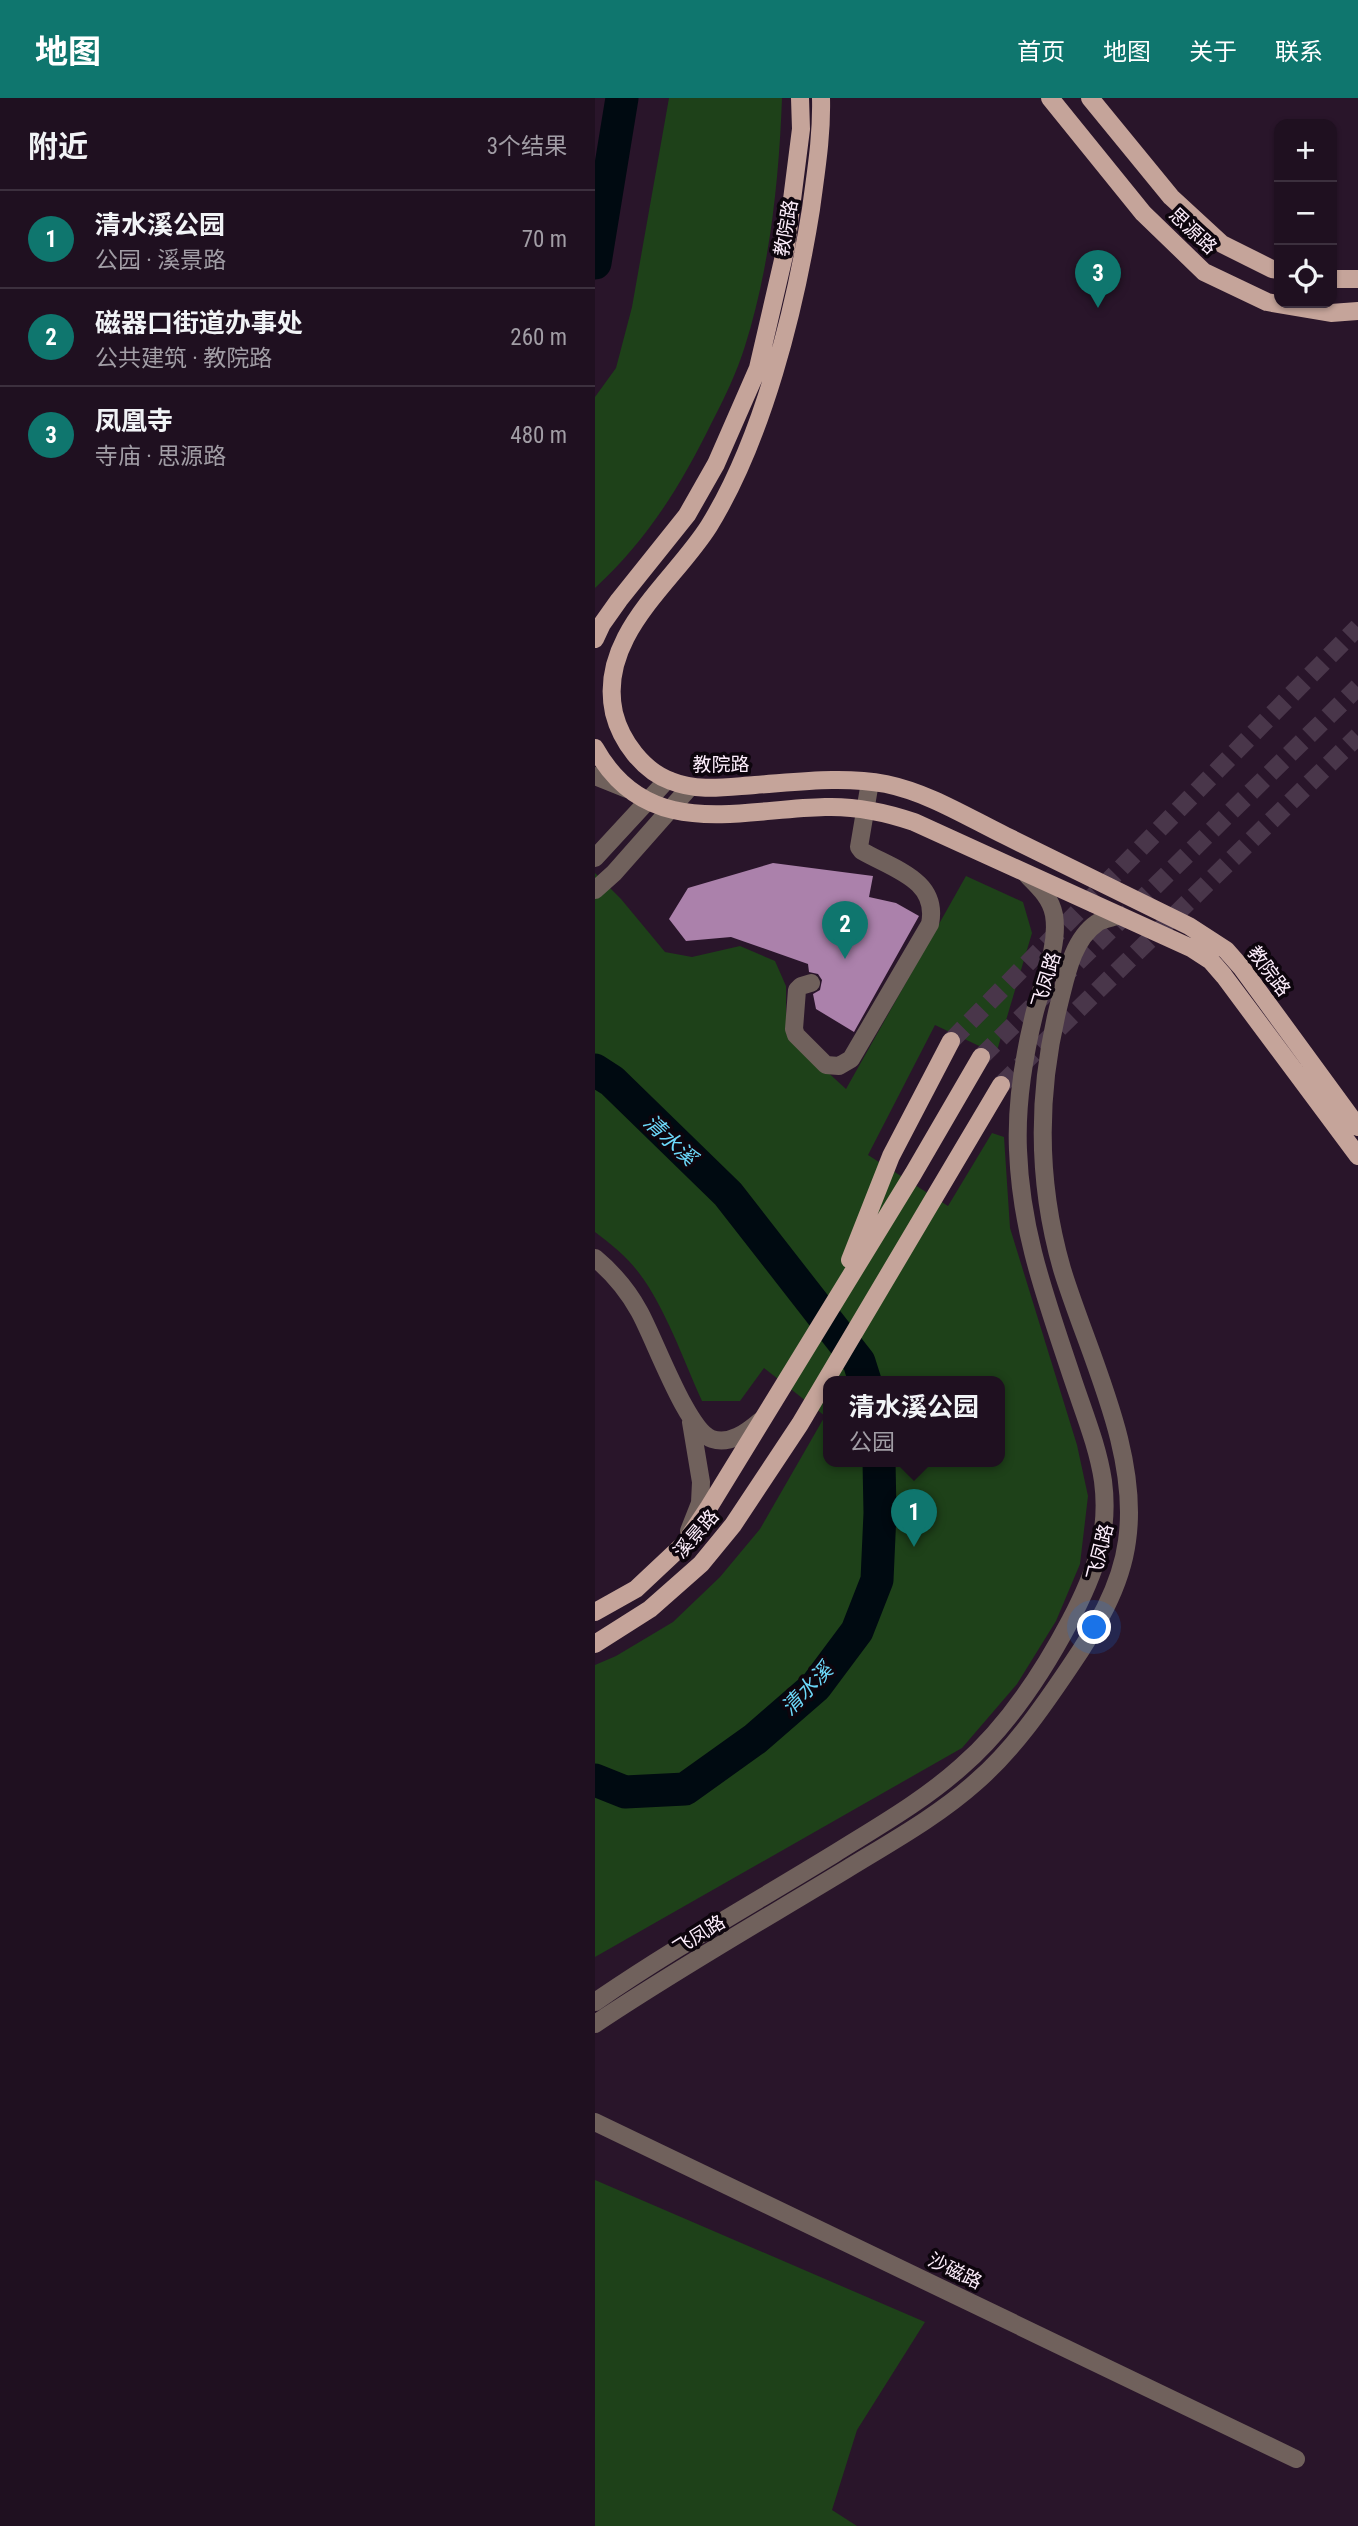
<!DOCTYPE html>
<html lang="zh">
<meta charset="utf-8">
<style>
:root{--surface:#1f1020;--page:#271929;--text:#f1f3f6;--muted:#a19da5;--line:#3c303e;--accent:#0f766e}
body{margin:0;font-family:"Roboto Condensed","Noto Sans SC",sans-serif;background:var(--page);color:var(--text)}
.controls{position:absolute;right:21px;top:21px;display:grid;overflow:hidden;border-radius:14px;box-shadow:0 2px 5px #0004}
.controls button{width:63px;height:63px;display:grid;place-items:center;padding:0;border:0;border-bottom:2px solid var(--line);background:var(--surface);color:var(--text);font:35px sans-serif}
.you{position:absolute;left:500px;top:1530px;width:24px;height:24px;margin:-18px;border:5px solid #fff;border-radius:50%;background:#1a73e8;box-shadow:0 0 0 10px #1a73e833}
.badge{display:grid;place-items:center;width:46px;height:46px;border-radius:50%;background:var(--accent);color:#fff;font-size:23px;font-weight:700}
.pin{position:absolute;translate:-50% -58px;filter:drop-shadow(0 2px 4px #0008)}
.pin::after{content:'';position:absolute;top:37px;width:24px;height:21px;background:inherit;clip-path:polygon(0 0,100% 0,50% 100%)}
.popup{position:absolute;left:228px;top:1278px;width:182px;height:91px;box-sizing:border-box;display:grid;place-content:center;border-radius:14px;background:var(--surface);filter:drop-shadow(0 2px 5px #0005);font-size:23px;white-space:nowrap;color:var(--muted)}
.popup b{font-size:26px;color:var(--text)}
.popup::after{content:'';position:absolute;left:50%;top:100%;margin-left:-14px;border:14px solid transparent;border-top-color:var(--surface)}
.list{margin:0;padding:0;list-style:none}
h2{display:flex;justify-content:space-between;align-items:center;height:91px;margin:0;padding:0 28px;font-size:30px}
h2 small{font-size:23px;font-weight:400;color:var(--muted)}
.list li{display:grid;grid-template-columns:46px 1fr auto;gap:21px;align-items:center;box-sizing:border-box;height:98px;padding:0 28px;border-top:2px solid var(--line)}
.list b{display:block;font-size:26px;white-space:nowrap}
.list p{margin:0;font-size:23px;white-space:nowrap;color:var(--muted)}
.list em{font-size:23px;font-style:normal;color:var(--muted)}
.icon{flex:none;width:38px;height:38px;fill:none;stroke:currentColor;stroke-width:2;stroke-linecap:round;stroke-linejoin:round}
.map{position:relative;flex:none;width:763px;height:2428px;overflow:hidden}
header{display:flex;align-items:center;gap:42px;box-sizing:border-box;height:98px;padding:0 35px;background:var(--accent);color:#fff}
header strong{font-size:33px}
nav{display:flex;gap:38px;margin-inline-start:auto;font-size:24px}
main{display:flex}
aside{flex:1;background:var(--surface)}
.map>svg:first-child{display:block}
</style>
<header>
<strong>地图</strong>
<nav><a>首页</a><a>地图</a><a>关于</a><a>联系</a></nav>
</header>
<main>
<aside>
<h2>附近<small>3个结果</small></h2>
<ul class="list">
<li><span class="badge">1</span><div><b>清水溪公园</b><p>公园 · 溪景路</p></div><em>70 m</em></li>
<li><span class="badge">2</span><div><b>磁器口街道办事处</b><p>公共建筑 · 教院路</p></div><em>260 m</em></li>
<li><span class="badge">3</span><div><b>凤凰寺</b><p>寺庙 · 思源路</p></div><em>480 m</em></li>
</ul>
</aside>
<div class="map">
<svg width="763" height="2428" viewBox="0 0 763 2428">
<rect width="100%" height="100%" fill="#29152a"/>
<path fill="#1e4119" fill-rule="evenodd" d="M74,0H187C184,82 175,169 150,248C142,274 129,301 116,326C85,389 52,442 0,490V299L21,270L37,209Z
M0,775L26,801L70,854L97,859L145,848L180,863L191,888V936L251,991L371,778L428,804L437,835L401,956L340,927L273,1057L353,1108L397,1035L409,1039L415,1130L482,1347L493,1398L485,1466L461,1523L422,1586L367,1650L0,1859V1567L21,1558L78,1524L125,1479L165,1431L230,1318L169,1270L145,1303H107C89,1263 70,1209 44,1175C32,1159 16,1146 0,1134ZM233,1283H405V1363H233Z
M0,2082L330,2224L262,2332L237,2412L262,2428H0Z"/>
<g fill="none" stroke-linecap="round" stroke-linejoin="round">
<path stroke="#000a11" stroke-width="33" d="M0,165L27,0
M0,972L17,983L133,1096L264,1264L270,1283
M0,1682L30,1694L90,1691L160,1641L221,1588L262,1533L282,1482L285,1415L284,1363"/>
</g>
<path fill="#ab81ab" d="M178,765L278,778L274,799L301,805L324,818L259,934L221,911L218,896L225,892L227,882L223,876L214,874L213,866L136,839L91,843L74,821L93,790Z"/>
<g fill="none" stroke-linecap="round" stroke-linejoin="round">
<path stroke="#49364a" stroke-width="18" stroke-dasharray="18 9" stroke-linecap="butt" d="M356,943L763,529
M386,959L763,589
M406,987L763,638"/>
<path stroke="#70615c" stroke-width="18" d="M0,678L32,691
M0,760L72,682
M0,792L19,775L95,689
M216,885L206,888L202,892L199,931L201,937L231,967L244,968L256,961L335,826C344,782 298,771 267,753L264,749L275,684
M0,1160C18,1175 33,1193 44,1213C59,1239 92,1333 117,1341C135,1347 152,1334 165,1323
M94,1433L105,1405L106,1384L96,1324
M0,1904C77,1851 159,1805 239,1756C282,1729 328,1703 366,1669C411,1630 447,1576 475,1523C499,1477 515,1437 508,1383C503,1349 489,1315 478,1282C452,1203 426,1136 423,1052C421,1006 429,957 440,913C448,883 464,848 459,817C456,800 444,789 432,777
M0,1926C82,1871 168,1822 252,1771C296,1744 343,1718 381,1684C418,1652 447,1610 474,1570C500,1532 526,1489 532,1443C545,1354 493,1256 467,1171C442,1084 442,994 464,906C471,879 477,842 502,825C507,821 516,820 522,818
M0,2024L701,2361"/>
<path stroke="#c5a49a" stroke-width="18" d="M226,0C227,38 221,73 216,111C200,212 168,340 114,428C78,485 2,538 19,615C26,643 48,673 76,683C103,694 131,689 160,687C203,684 248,678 291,686C334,695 372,719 411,738C472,768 533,798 594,828L631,852L646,869L763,1029
M455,0L548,115L609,174L672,204L736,215L763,213
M495,0L576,99L627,146L677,171L684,172
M737,181H763
M0,541L7,526L24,502L92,417L121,366L163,270L191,149L206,31L205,0
M0,650C52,744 143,711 230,709C261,708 290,714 319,724L596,850L616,863L629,878L763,1058
M255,1162L296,1058L356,943
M0,1514L41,1491L90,1445L114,1409L318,1076L386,959
M0,1546L55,1511L106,1466L138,1427L205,1326L406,987"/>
</g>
<g text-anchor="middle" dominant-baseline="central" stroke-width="7" stroke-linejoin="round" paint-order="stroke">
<g font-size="19" fill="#fdeefc" stroke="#0d050d">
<text transform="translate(191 130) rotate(-80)">教院路</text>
<text transform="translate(598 133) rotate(43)">思源路</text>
<text x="126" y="666">教院路</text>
<text transform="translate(674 873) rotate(53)">教院路</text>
<text transform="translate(451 882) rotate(-73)">飞凤路</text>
<text transform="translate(101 1436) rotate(-49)">溪景路</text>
<text transform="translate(505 1454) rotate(-76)">飞凤路</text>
<text transform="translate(104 1837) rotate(-32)">飞凤路</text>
<text transform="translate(360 2173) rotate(26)">沙磁路</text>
</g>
<g font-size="21" font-style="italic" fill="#6cd8f9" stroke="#0d050d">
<text transform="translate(75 1042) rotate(43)">清水溪</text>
<text transform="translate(212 1591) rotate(-46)">清水溪</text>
</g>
</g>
</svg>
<div class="controls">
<button>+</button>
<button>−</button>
<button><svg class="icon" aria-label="locate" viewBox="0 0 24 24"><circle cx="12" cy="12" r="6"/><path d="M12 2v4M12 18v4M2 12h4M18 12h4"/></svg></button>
</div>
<div class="you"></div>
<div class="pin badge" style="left:319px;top:1449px">1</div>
<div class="popup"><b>清水溪公园</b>公园</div>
<div class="pin badge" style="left:250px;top:861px">2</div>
<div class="pin badge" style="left:503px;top:210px">3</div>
</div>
</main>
